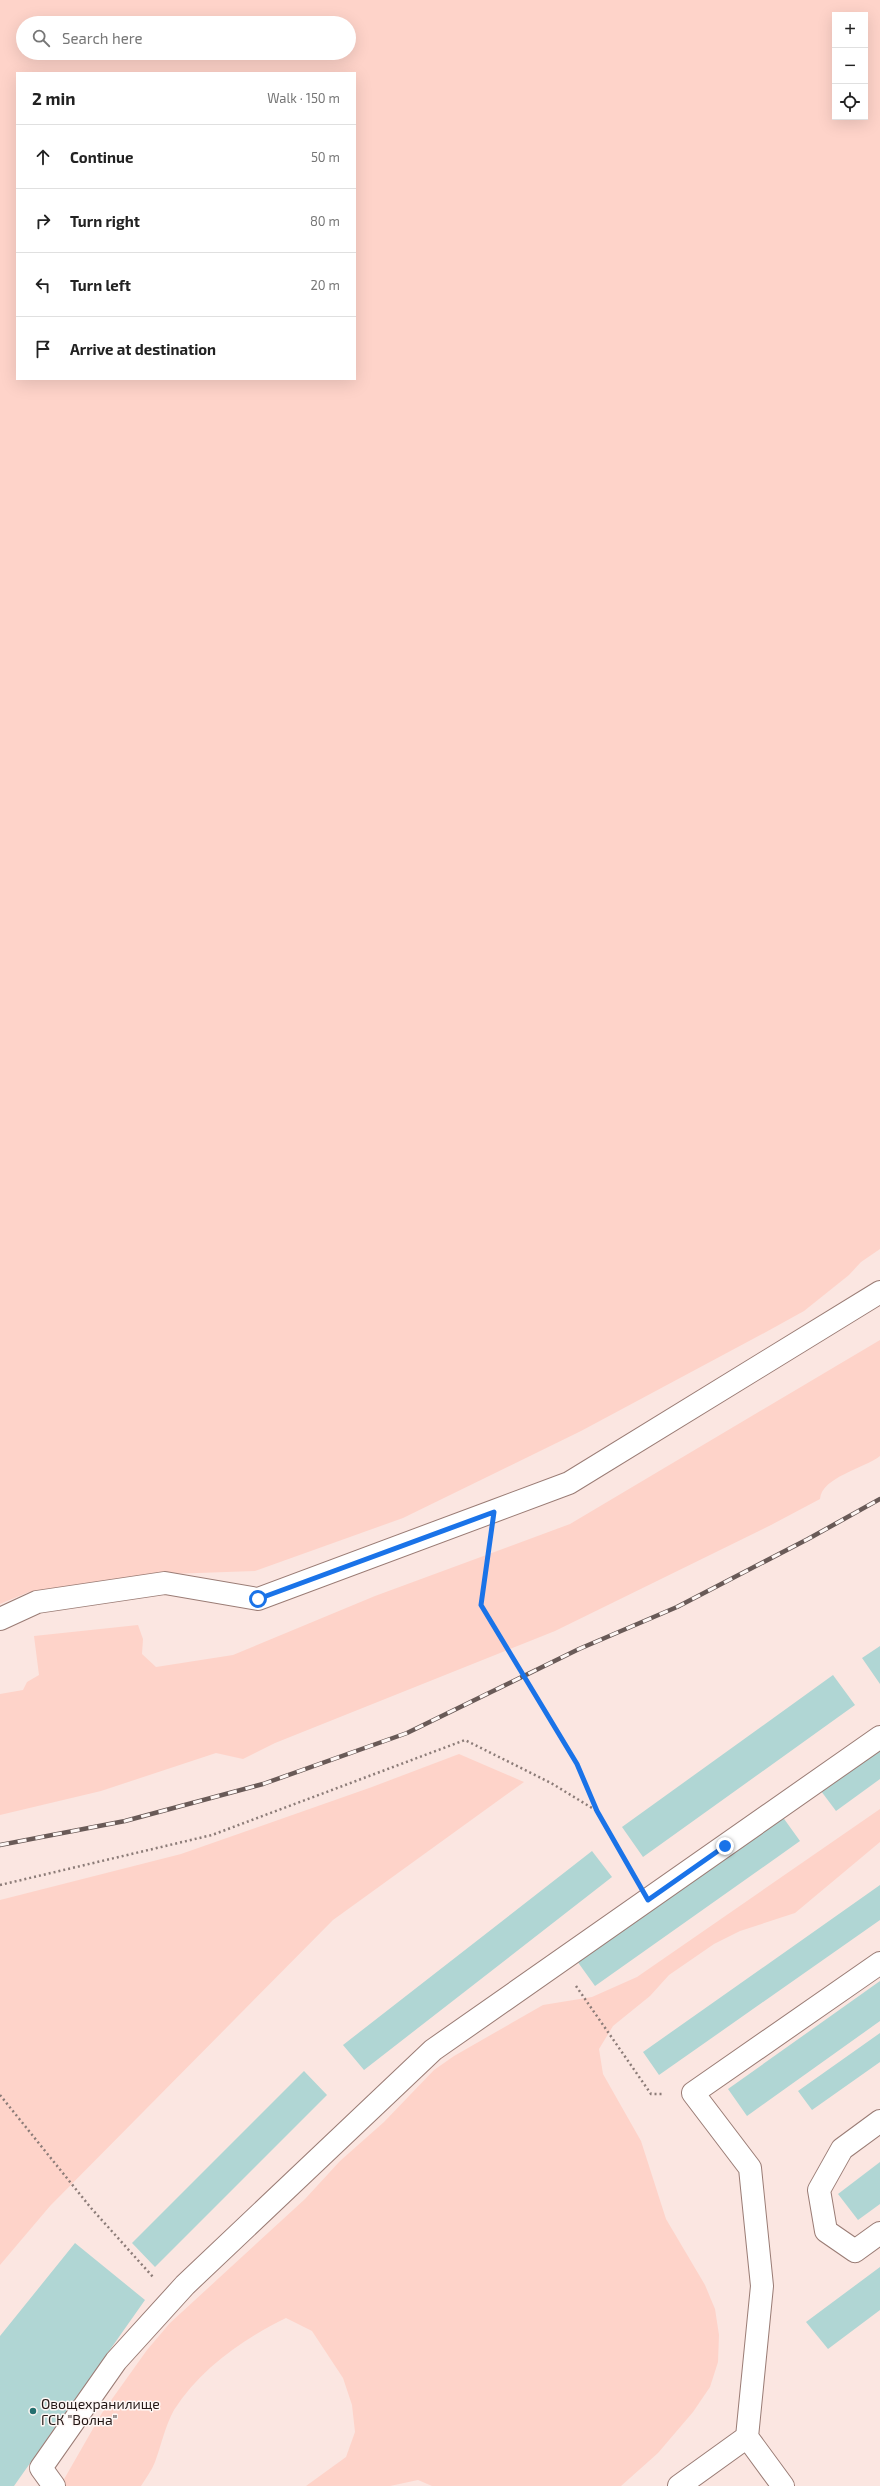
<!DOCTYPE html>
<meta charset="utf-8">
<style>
:root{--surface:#fff;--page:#f2f2f2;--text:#222;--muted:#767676;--line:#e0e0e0}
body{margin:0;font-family:"Exo 2",sans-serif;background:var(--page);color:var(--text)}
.controls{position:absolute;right:12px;top:12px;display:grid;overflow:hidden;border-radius:0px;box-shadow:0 4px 16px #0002}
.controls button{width:36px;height:36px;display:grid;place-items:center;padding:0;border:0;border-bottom:1px solid var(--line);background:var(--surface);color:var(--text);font:20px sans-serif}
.stop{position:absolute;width:12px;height:12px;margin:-9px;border:3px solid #1a73e8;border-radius:50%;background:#fff}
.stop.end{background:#1a73e8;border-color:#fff;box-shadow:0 1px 4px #0008}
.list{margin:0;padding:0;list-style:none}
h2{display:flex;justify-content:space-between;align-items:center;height:52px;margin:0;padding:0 16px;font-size:17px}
h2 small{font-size:13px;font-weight:400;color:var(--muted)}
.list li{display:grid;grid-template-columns:26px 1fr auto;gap:12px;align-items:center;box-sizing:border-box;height:64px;padding:0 16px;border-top:1px solid var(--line)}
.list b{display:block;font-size:15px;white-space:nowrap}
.list em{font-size:13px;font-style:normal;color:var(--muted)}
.icon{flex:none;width:22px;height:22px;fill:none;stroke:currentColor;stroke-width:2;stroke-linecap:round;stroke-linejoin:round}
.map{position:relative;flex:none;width:880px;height:2486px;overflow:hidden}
.search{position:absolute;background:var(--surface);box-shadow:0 4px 16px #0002;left:16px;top:16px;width:340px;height:44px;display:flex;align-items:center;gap:10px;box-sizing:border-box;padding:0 14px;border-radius:22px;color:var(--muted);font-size:15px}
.panel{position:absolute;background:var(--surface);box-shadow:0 4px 16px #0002;left:16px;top:72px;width:340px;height:308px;border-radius:0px}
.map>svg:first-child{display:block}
</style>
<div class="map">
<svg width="880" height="2486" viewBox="0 0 880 2486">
<rect width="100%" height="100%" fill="#fbe6e1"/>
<path fill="#fed3c9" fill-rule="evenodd" d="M0,0H880V1249L861,1262L849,1275L804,1311L766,1332L581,1431L403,1518L255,1571L169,1574L29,1592L0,1604ZM835,15H865V117H835ZM23,23H349V53H23ZM17,73H355V379H17Z
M880,1340V1456C863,1469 822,1477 820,1499L771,1525L555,1631L275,1743L243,1759L216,1753L101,1791L0,1815V1694L23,1690L27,1682L39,1675L34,1636L138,1625L143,1639L142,1654L156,1667L233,1655L375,1596L570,1524Z
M459,1754L524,1782L333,1920L50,2206L0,2265V1900L181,1854L372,1787Z
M880,1809V1842L795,1913L740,1931L714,1944L669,1975L650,1996L613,2026L599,2049L603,2074L641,2141L666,2219L705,2285L715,2309L719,2335L718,2362L710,2387L693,2412L658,2453L621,2486H432L418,2480L390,2486H306L346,2457L355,2432L352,2405L343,2378L312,2331L286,2318C243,2339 201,2368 174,2410C165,2426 161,2446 155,2462C152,2470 146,2478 141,2486H66L63,2481L102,2413L147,2350L170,2323L305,2199L340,2161L384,2122L434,2070L454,2056L543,2005L592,1997L637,1977Z"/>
<path fill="#b0d6d4" d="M880,1646V1684L862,1658Z
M833,1675L855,1705L643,1857L622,1827Z
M880,1748V1779L836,1811L821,1791Z
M782,1816L800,1841L595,1986L577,1961Z
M592,1851L612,1877L364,2070L343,2045Z
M880,1885V1920L659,2075L643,2052Z
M880,1981V2021L747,2116L728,2089Z
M880,2033V2062L812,2110L798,2091Z
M304,2071L327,2095L155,2267L132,2243Z
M880,2162V2204L858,2220L838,2194Z
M75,2243L145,2300L14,2486H0V2336Z
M880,2267V2310L828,2349L806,2322Z"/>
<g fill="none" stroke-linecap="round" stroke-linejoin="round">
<g stroke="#9a7c75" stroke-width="24">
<path id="minor" d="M0,1619L37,1602L165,1583L258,1599L494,1511L569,1483L880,1292
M880,2121L842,2149L819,2190L826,2231L855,2251L880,2233
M747,2437L762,2286L750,2168L693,2093L880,1963
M54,2486L41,2468L116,2361L185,2285L433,2050L880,1737
M679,2486L747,2437L783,2486"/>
</g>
<path stroke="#8c7c78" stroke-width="2.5" stroke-dasharray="2 3" stroke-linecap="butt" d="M489,1545L481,1605L577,1764L597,1811
M0,1885L212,1835L465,1740L551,1783L597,1811L633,1874
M576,1986L651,2094H664
M0,2095L91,2208L153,2277"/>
<use href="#minor" stroke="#fff" stroke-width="22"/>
<g stroke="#695a57" stroke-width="4.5">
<path id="rail" d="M0,1845L125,1821L263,1784L407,1733L579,1649L677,1607L808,1539L880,1499"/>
</g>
<use href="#rail" stroke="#fef7f5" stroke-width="3" stroke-dasharray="9" stroke-linecap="butt"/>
</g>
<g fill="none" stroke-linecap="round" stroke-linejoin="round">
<path stroke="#1a73e8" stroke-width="5" d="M258,1599L494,1512L481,1605L577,1764L597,1811L648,1900L725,1846"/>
</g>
<circle fill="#25706f" stroke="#fef7f5" stroke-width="1.5" cx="33" cy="2411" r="4"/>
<g text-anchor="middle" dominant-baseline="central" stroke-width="3" stroke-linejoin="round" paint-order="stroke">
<g font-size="14" fill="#241816" stroke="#fef7f5" text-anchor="start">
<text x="41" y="2403">Овощехранилище<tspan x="41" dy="16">ГСК "Волна"</tspan></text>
</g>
</g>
</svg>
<div class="controls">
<button>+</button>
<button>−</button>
<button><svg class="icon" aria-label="locate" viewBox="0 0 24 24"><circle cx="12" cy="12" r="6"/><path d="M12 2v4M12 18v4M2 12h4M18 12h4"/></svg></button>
</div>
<div class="stop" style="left:258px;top:1599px"></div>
<div class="stop end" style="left:725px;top:1846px"></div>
<div class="search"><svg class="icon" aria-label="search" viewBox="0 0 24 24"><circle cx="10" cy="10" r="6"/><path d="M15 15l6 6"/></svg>Search here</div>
<section class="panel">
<h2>2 min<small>Walk · 150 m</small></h2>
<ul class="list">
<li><svg class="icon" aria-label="ahead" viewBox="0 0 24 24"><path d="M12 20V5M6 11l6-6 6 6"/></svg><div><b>Continue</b></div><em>50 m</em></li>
<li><svg class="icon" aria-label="right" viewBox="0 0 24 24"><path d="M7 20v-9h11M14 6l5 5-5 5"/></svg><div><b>Turn right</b></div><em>80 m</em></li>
<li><svg class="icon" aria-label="left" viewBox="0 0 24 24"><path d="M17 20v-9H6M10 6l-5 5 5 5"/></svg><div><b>Turn left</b></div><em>20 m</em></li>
<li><svg class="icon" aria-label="arrive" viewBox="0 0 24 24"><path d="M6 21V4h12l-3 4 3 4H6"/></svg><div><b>Arrive at destination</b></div></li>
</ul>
</section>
</div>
